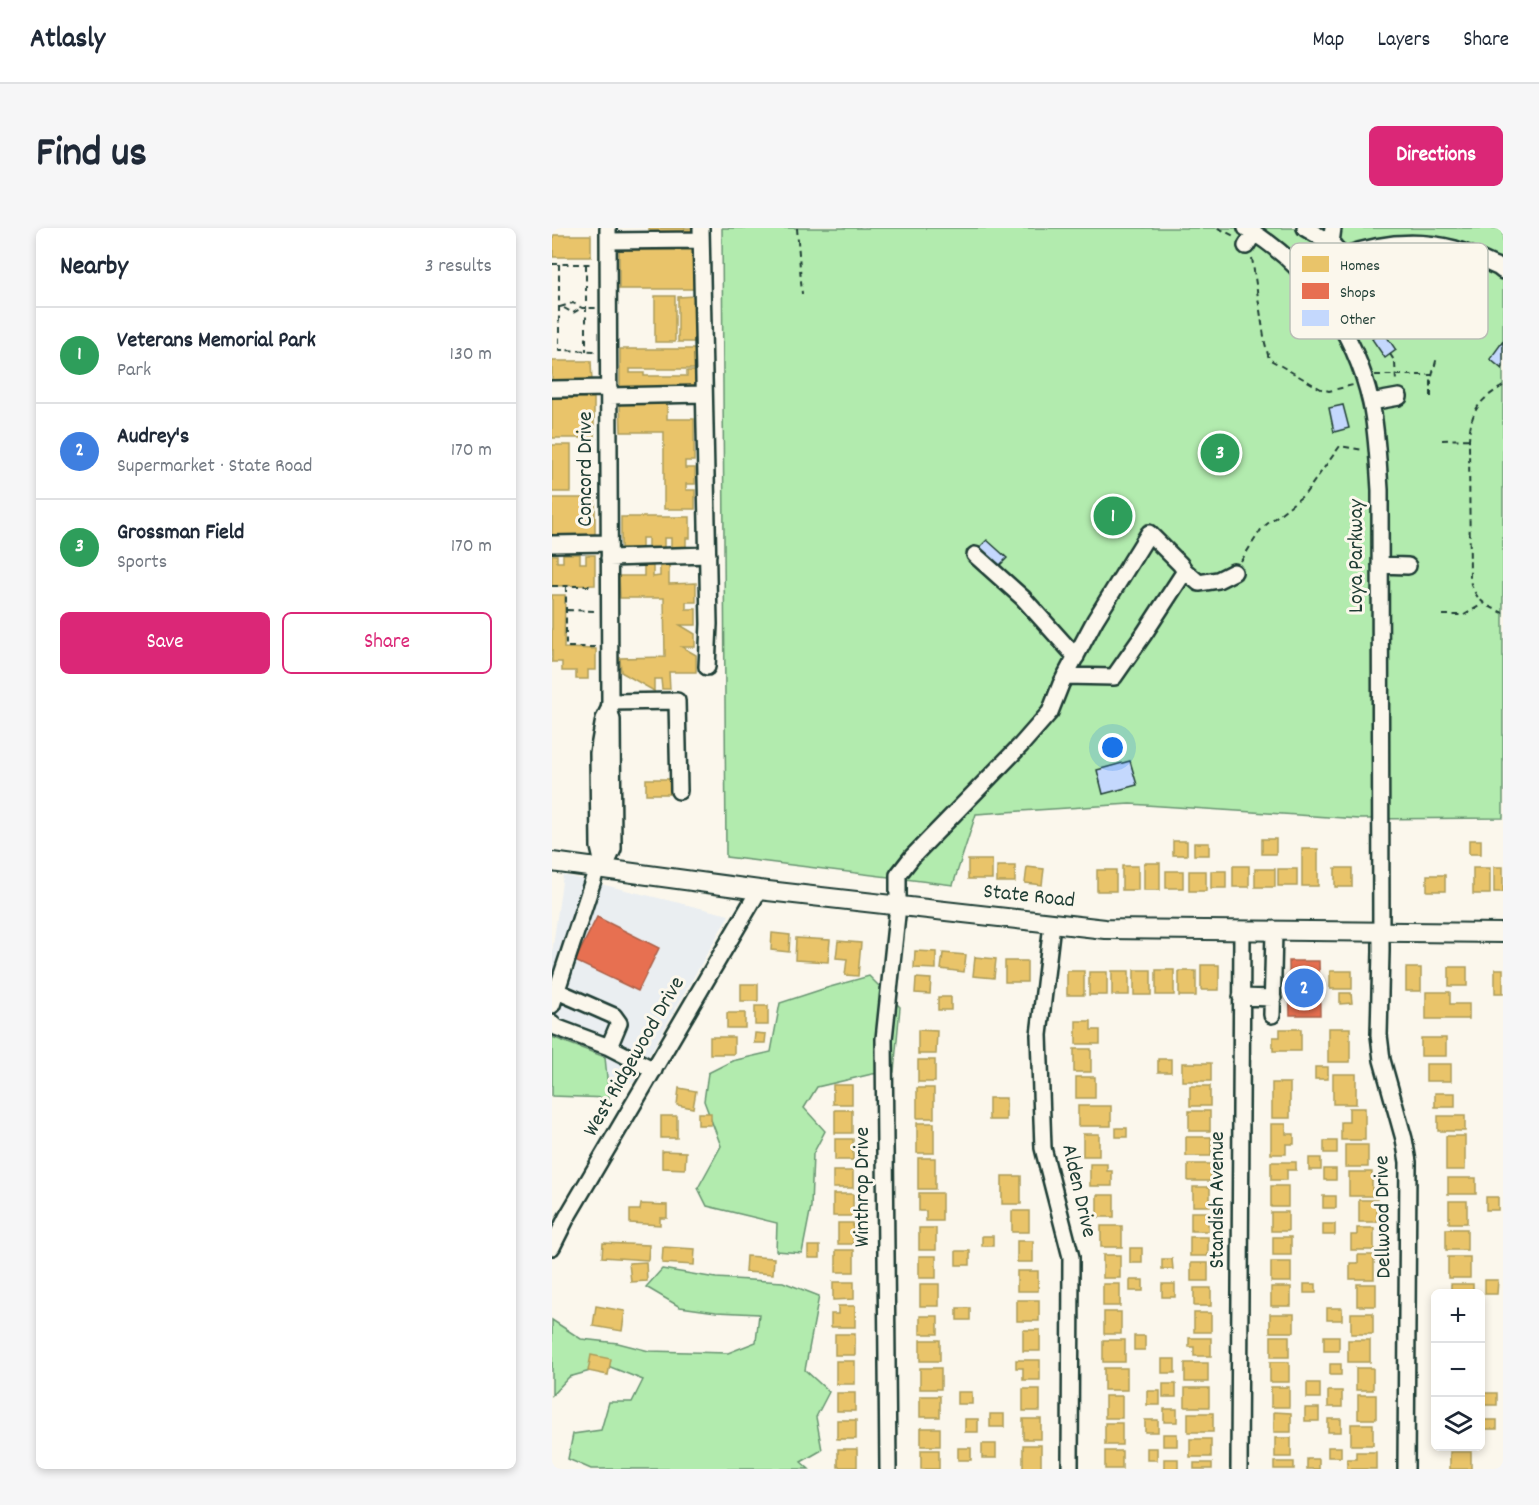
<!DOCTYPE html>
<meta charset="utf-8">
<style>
:root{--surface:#fff;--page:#f6f6f7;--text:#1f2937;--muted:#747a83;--line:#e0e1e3;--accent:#db2777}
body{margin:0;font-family:Dekko,sans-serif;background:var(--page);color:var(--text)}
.controls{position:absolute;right:18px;bottom:18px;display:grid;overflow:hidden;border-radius:9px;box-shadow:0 3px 9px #0003}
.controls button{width:54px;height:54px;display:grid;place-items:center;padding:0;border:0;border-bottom:2px solid var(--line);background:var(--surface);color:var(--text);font:30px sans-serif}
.you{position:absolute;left:561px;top:520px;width:21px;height:21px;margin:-15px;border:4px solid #fff;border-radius:50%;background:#1a73e8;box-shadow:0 0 0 9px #1a73e833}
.badge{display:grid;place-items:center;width:39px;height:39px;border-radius:50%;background:var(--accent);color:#fff;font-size:20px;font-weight:700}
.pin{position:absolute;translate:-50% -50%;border:3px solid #fff;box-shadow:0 2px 6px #0006}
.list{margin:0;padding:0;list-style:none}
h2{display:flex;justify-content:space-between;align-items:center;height:78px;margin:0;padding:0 24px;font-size:26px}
h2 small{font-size:20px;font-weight:400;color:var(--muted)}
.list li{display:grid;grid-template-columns:39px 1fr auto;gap:18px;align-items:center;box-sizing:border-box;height:96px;padding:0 24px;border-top:2px solid var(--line)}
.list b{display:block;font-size:22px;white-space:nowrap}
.list p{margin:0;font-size:20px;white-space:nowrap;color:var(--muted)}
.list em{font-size:20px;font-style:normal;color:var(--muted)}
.actions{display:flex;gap:12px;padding:18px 24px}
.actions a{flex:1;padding:14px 0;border:2px solid var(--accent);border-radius:9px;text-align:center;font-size:21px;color:var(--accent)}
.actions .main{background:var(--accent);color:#fff}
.icon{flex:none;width:33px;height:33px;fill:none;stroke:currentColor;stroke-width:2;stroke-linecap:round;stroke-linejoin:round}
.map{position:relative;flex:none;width:951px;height:1241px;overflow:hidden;border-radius:9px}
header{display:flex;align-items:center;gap:36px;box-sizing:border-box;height:84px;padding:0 30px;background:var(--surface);border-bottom:2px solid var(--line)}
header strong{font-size:28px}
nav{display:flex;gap:33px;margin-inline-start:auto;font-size:21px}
.intro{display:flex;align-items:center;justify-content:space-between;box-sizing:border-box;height:144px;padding:0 36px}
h1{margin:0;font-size:42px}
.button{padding:15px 27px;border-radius:9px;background:var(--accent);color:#fff;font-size:21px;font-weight:700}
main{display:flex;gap:36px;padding:0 36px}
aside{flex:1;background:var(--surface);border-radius:9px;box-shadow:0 3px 9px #0003}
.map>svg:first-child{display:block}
</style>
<header>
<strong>Atlasly</strong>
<nav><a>Map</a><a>Layers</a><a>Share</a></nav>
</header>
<div class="intro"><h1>Find us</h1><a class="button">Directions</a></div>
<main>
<aside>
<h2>Nearby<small>3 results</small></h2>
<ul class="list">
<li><span class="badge" style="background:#2e9e5b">1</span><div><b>Veterans Memorial Park</b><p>Park</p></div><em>130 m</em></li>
<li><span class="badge" style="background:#3f7fe0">2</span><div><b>Audrey's</b><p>Supermarket · State Road</p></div><em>170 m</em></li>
<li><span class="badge" style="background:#2e9e5b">3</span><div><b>Grossman Field</b><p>Sports</p></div><em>170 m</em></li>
</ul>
<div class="actions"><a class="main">Save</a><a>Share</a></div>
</aside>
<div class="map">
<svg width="951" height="1241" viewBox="0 0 951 1241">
<rect width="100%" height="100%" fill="#fbf7ec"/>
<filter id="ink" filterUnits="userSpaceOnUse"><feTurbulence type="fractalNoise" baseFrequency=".0167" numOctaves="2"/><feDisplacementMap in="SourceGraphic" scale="12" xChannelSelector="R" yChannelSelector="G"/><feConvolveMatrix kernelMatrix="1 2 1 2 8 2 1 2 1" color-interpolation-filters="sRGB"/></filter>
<g filter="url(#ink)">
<path fill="#eaeef1" d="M11,647L177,687L82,854L55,853L53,829L0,809V725Z"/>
<path fill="#b2ebae" stroke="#689471" stroke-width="1.5" d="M170,0H951V590L807,591L578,576L424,586L401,657L174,629Z
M317,748L348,779L342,844L320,846L265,859L252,880L273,903L261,926L259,979L250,1025L224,1023L225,995L155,978L146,960L169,918L152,873L156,845L180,833L219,824L228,775L271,761Z
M0,809L53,829L57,870L0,868Z
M110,1041L164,1050L231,1054L267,1068L253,1142L277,1164L264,1189L270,1222L249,1234L257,1241H39L16,1231L21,1206L49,1202L57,1174H80L91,1152L56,1138L17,1149L0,1167V1092L29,1111L66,1115L97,1123L176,1125L204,1114L207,1086L164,1084L128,1079L94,1059Z"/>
<path fill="#e9c46a" stroke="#ac9c5a" stroke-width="1.5" d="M97,0H142V5H97Z
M1,7H39V29H1Z
M67,22H147V61H67Z
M103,68H123V114H103Z
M143,68V114H126V69Z
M68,121H148V141H78V145H92V148H135V143H148V161H68Z
M0,133H39L40,154L0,155Z
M0,170H42V210H0Z
M68,174H115V191H142V233H133V240H143V256H134V262H143V281H112V204H69Z
M0,217H19V264H0Z
M0,270H43V310H0Z
M69,289H138V310H134V319H119V310H112V320L96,319V310H90V320H69Z
M11,326H28V335H34V327H43V357L0,358V327H5V334H11Z
M92,338H101V349L108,348V338H117V356L144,355V374H134V381H144V397H128L143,406V419H130L144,427V444H117L118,461H110L109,451H102V463L69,444L68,430L113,429L112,370H68L67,348H92Z
M0,367H13L12,420L44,421V442H36V451H24V443H10V434H0Z
M94,551H121V566H94Z
M710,611H724V626H710Z
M917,612H929V626H917Z
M621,613H635V627H621Z
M642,615H657V627H642Z
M750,621H766V658H750Z
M416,632H440V651H416Z
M592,635H608V662H592Z
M445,638H463V654H445Z
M570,638H586V662H570Z
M681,638H697V659H681Z
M475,639L492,641L490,657L473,655Z
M942,639H951V664H942Z
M783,640H800V659H783Z
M921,640H938V666H921Z
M703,641H723V659H703Z
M726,641H745V658H726Z
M545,642H564V663H545Z
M614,643H631V660H614Z
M637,643H654V663H637Z
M659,643H674V660H659Z
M875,647H893V663H875Z
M220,705L238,707L237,724L219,722Z
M244,710L278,712L276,734L243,732Z
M286,713L309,715L306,748L293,747L295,731L284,730Z
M363,723L384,724V741L362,740Z
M391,725L414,727L412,744L389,741Z
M423,729L444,731L442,750L421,748Z
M453,733H475V754H453Z
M649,737H667V762H649Z
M897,739H915V758H897Z
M854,740H869V763H854Z
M943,741H951V765H943Z
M582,742H599V767H582Z
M604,742H622V767H604Z
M515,743H532V767H515Z
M560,743H577V767H560Z
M627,743H644V768H627Z
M778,743H800V761H778Z
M537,744H555V767H537Z
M364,750L379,751L378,766L363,765Z
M189,756H206V773H189Z
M874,764H898V776H917V791H874Z
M788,765H799L800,775L788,776Z
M386,769H399V782H386Z
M203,778H216V797H203Z
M175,785H193V800H175Z
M524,793H539V802H548V816H524Z
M776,800H798V834H776Z
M728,801H749V823H721V809H728Z
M366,802L385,803L384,826H366Z
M203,805L214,806L213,815H202Z
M158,809H182V826H158Z
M869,810H894V828H869Z
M522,821H539V844H522Z
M606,831H619V844H606Z
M366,832H383V854H366Z
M630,835H659V853H630Z
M874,836H899V853H874Z
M763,839H776V851H763Z
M781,846H804V876H781Z
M524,849H543V870H524Z
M720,855H738V890H720Z
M281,857H300V876H281Z
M638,858H658V878H638Z
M127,860L144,863L141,880L125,877Z
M365,860H382V890H365Z
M883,865H903V879H883Z
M437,870H454V892H437Z
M526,878H559V898H526Z
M797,880H813V912H789V894H797Z
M283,882H300V905H283Z
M637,883H658V903H637Z
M146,885H159V897H146Z
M109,888H125V910H109Z
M886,888H913V903H886Z
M365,895H382V925H365Z
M719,896H734V906H742V916H734V926H719Z
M564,900H575V909H564Z
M531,906H547V928H531Z
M894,908H913V942H894Z
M634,909H659V928H634Z
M283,911H301V932H283Z
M772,913H785V925H772Z
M793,917H816V939H793Z
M110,923L134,924L133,941L110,940Z
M366,930H383V961H366Z
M757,930H769V942H757Z
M719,934H744V942H735V952H719Z
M538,936H555V943H560V958H538Z
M636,936H659V953H636Z
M772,941H784V952H772Z
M281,943H301V960H281Z
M797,944H820V968H797Z
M450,948H469V976H450Z
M896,950H924V966H896Z
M719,958H736V979H719Z
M641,959H658V978H641Z
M367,965H390V993H374V983H367Z
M281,966H301V988H281Z
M545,967H562V989H545Z
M771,968H784V980H771Z
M934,969H946V982H934Z
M807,972H825V994H807Z
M897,973H915V995H897Z
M89,976L115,977V990H108V997L78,995V982H88Z
M460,983H477V1004H460Z
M639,984H656V1003H639Z
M719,984H736V1003H719Z
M286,995H301V1016H286Z
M771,996H783V1007H771Z
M549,998H570V1019H549Z
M367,1000H384V1022H367Z
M805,1000H822V1022H799V1007H805Z
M894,1001H915V1022H894Z
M430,1008H441V1018H430Z
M638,1009H656V1028H638Z
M721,1009H739V1027H721Z
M465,1013H481V1034H465Z
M51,1015L97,1017L96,1032L50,1029Z
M256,1018H268V1030H256Z
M111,1019L143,1021L142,1037L110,1035Z
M578,1020H590V1035H578Z
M284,1022H302V1044H284Z
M404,1023H418V1037H404Z
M551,1027H568V1050H551Z
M806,1027H822V1051H798V1035H806Z
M194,1028L222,1030L221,1046L193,1044Z
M367,1028H384V1050H367Z
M896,1029H918V1050H896Z
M610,1031H620L621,1041H610Z
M94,1034L95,1053L79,1054L77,1035Z
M719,1034H739V1054H719Z
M639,1035H656V1053H639Z
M465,1043H486V1063H465Z
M578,1052H591V1063H578Z
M933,1052H946L945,1066H933Z
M281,1054H302V1071L281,1072Z
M368,1056H387V1078H368Z
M551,1056H568V1078H551Z
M610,1056H623V1069H610Z
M752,1056H764V1065H752Z
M805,1056H824V1078H805Z
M899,1056H921V1066H899Z
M719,1059H739V1078H719Z
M642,1060H659V1078H642Z
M465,1072H487V1093H465Z
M44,1078L73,1083L70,1103L41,1098Z
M286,1078H303V1099H279V1086H286Z
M405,1080H418V1092H405Z
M775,1080H790V1092H775Z
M552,1084H569V1106H552Z
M642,1085H659V1104H642Z
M799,1085H821V1106H799Z
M718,1086H742V1104H718Z
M368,1088H386V1106H368Z
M471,1102H488V1123H471Z
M283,1106H303V1127H283Z
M582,1108H593V1122H582Z
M719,1108H737V1129H719Z
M772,1108H787V1123H772Z
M637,1110H659V1128H642V1119H637Z
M368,1112H388V1133H368Z
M551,1112H573V1134H551Z
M796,1112H818V1134H796Z
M39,1127L59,1131L56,1147L36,1143Z
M610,1131H623V1145H610Z
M464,1132H488V1152H471V1140H464Z
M284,1133H303V1156H284Z
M718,1134H737V1154H718Z
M633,1135H656V1154H633Z
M778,1136H789V1147H778Z
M368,1140H389V1161H368Z
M552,1140H575V1162H552Z
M804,1140H821V1162H804Z
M755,1155H768V1170H755Z
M611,1156H624V1169H611Z
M719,1159H737V1179H719Z
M633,1160H657V1179H633Z
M471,1161H488V1183H471Z
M595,1163H608V1177H595Z
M776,1163H790V1179H776Z
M405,1164H420V1176H405Z
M285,1165H303V1183H285Z
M931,1165H945V1177H931Z
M806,1167H824V1191H806Z
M368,1168H388V1189H368Z
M553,1168H570V1190H553Z
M753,1180H767V1193H753Z
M612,1181H625V1194H612Z
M722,1184L739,1185V1204H722Z
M636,1185H661V1204H636Z
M438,1186H452V1199H438Z
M413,1191H426V1204H413Z
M471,1191H489V1211H471Z
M776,1191H789V1204H776Z
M285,1192H304V1211H285Z
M593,1192H606V1204H593Z
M932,1192H945V1201H932Z
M553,1195H570V1217H553Z
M799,1196H821V1217H799Z
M369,1200H388V1218H369Z
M611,1206H625V1218H611Z
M723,1210H739V1229H723Z
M638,1211H659V1229H638Z
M430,1216H444V1230H430Z
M471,1217H489V1241H471Z
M776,1219H789V1229H776Z
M406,1220H419V1232H406Z
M595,1220H605V1232H595Z
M286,1221H305V1239H286Z
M369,1222H387V1241H369Z
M553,1223H570V1241H553Z
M804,1224H824V1241H795V1231H804Z
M898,1224H919V1241H898Z
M612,1231H626V1241H612Z
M755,1231H767V1241H755Z
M722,1234H742V1241H722Z
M642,1235H660V1241H642Z"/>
<path fill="#e76f51" stroke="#ab6048" stroke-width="1.5" d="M45,689L107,720L86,763L23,733Z
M737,733H767L768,787H738Z"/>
<path fill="#c4d8fd" stroke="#1f3d34" stroke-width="1.5" d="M831,103L844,122L833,130L820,111Z
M951,113V139L950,141L938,131Z
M791,177L797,200L782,204L777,180Z
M435,312L455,330L446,339L426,321Z
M578,533L585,557L551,566L545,542Z"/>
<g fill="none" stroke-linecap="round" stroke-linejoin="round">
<g stroke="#1f3d34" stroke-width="20">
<path id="minor" d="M149,0L157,396L155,439
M694,0C757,37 803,103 819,175C825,203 826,233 828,262L829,723L827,807L830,832L852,911L856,934L854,1241
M753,0L779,15L790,27
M56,13L149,12
M779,15L781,0
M694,18L702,5
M752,46C798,20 851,7 903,21C918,26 932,33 946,39L951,43
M0,161L57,160
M57,168L152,166
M819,174L847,169
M0,316L57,315
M423,327L471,370L524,429
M57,330L156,327
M828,337L856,338
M633,343L647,355L666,352L682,344
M58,474L125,473L127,563
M52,641L47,619L46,525L52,491L57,481L58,474L56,0
M52,641L61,621L60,492L58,484
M500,696L487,807L491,920L519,1029L518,1241
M5,763L62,788L67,795L57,819
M689,769L721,770
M0,777L45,640
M720,787L722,703
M0,795L1,798L57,819L102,842
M0,1019L15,989L207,662
M336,1241L332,811L346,678V647L360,629L469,517L498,484L509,456L543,392L597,305L628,336L633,343L592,406L562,449L513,448
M687,1241L690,703"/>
</g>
<g stroke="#1f3d34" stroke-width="22">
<path id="major" d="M0,634L207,662L553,701L951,705"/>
</g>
<path stroke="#1f3d34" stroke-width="2" stroke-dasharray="6 4.5" stroke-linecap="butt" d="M245,0L250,66
M666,0L684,9
M870,28L869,38L876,66
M700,30L713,115L717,131L769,161L777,163L801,157
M0,36H42
M7,36V122L44,123
M34,36V123
M802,39L804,47
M8,79L21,75L30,80H45
M12,80L21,85L30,80
M838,126L843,134L844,155
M823,147H880
M951,158C927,172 919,182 917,211L918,353C925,374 932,376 951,385
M879,169V152L885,129
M890,212L917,211
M689,333L710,300L753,266L788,218L811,222
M0,358H41
M14,358V419H43
M15,382L45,383
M891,387H912L931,376"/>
<use href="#minor" stroke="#fbf7ec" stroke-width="15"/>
<use href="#major" stroke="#fbf7ec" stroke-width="18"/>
</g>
</g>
<g text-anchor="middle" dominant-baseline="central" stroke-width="6" stroke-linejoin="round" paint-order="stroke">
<g font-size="22" fill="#1f3d34" stroke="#fbf7ec">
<text transform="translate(34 241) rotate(-90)">Concord Drive</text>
<text transform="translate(805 328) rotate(-90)">Loya Parkway</text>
<text transform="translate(477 669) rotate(6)">State Road</text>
<text transform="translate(83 829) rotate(-60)">West Ridgewood Drive</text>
<text transform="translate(311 959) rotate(-90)">Winthrop Drive</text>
<text transform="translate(526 963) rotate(77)">Alden Drive</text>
<text transform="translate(666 972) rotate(-90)">Standish Avenue</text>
<text transform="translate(832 989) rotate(-91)">Dellwood Drive</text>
</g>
</g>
<rect x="738" y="15" width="198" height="96" rx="9" fill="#fbf7ec" stroke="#b9bfb5" stroke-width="1.5"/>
<rect x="750" y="28" width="27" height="16" fill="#e9c46a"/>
<rect x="750" y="55" width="27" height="16" fill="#e76f51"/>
<rect x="750" y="82" width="27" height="16" fill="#c4d8fd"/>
<g font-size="16" fill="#1f3d34">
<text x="788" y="42">Homes</text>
<text x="788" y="69">Shops</text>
<text x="788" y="96">Other</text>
</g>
</svg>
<div class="controls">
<button>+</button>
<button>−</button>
<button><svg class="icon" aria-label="layers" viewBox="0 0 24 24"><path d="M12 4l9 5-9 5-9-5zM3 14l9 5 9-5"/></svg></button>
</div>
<div class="you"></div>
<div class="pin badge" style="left:561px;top:288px;background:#2e9e5b">1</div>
<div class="pin badge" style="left:752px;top:760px;background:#3f7fe0">2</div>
<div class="pin badge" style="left:668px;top:225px;background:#2e9e5b">3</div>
</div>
</main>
